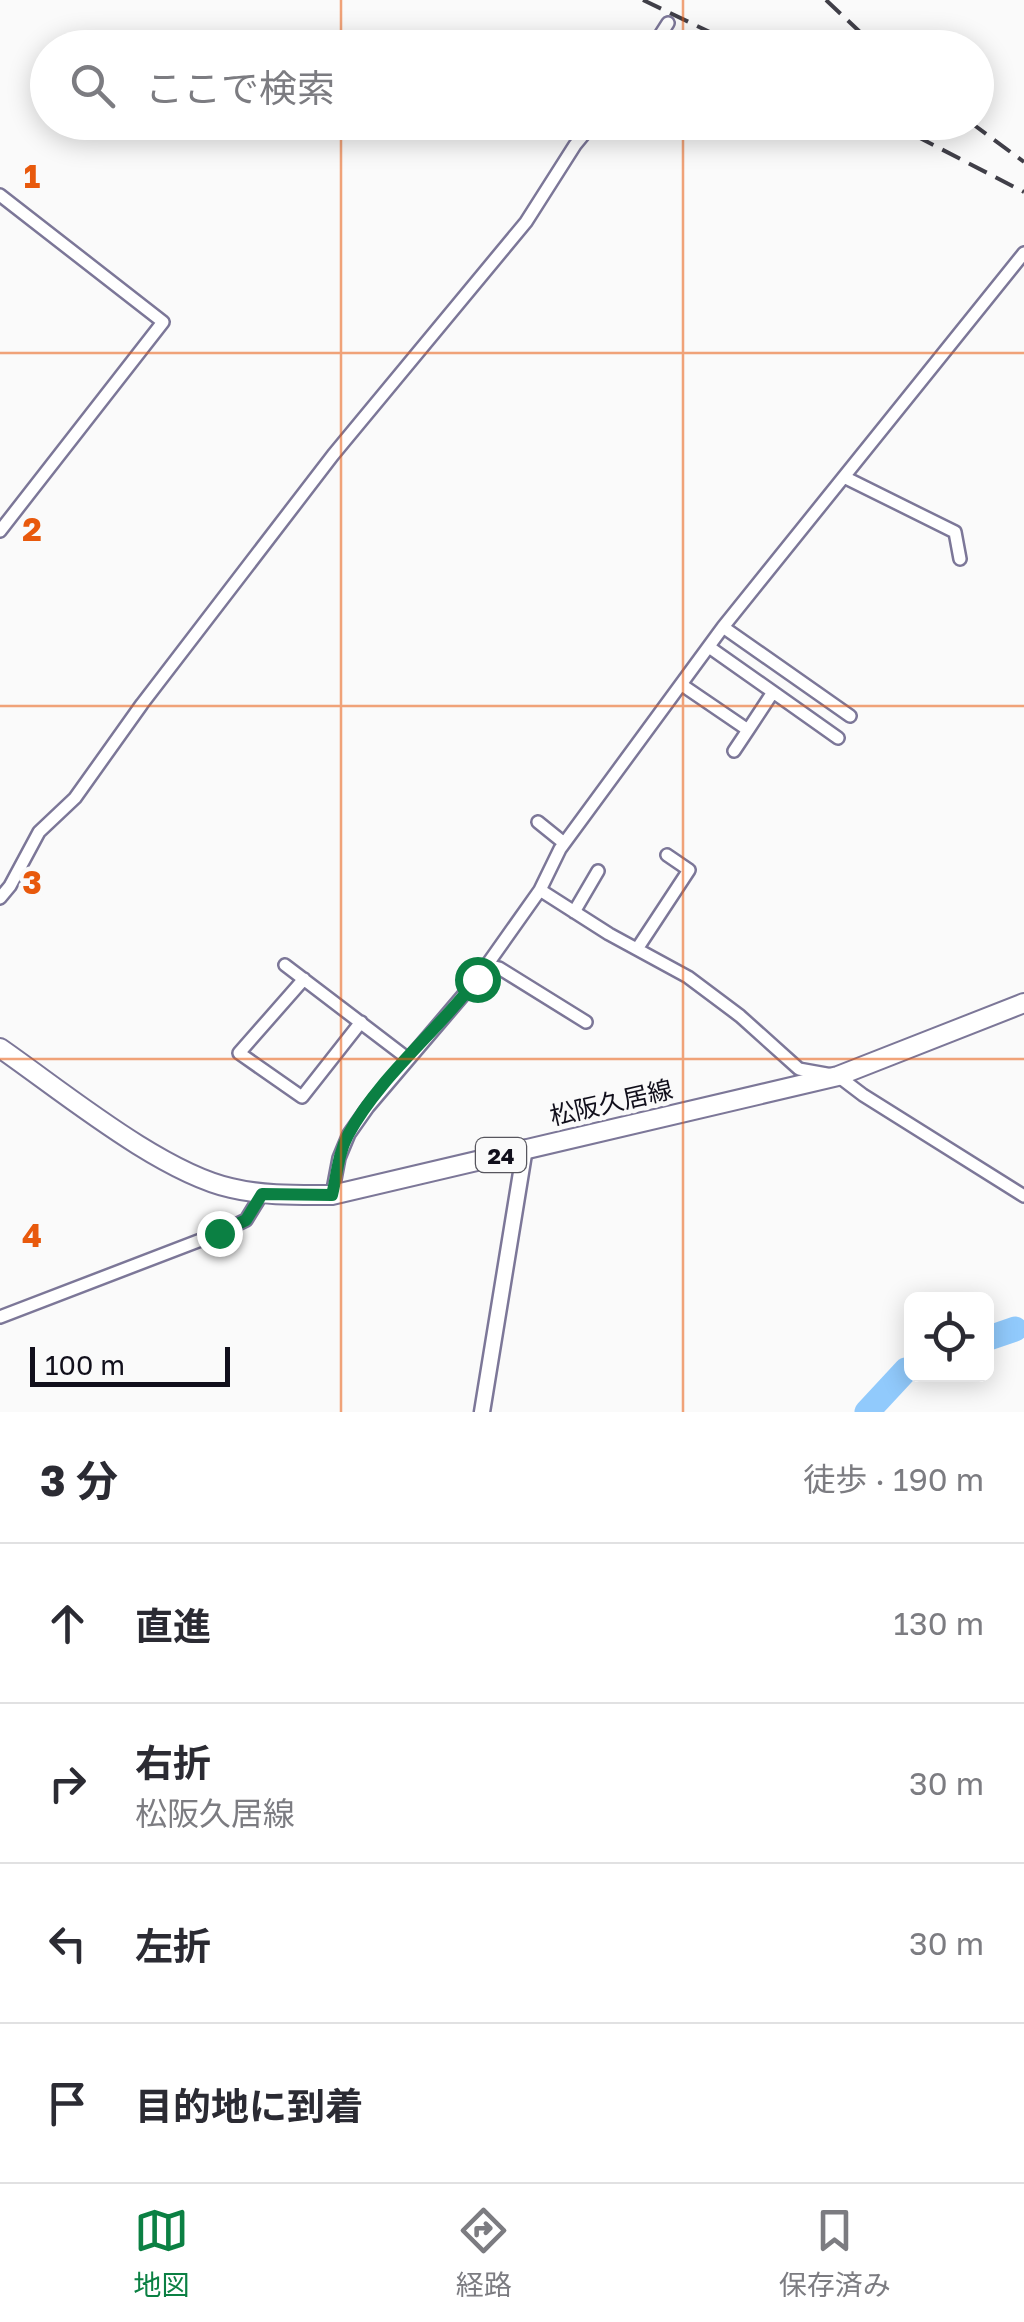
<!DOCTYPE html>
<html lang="ja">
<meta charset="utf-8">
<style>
:root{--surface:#fff;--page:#f2f2f3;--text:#2b2b33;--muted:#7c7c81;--line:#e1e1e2;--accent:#0b8043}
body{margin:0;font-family:"Golos Text","Noto Sans JP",sans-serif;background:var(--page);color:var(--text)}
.controls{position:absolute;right:30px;bottom:30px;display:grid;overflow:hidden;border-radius:15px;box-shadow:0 5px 25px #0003}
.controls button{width:90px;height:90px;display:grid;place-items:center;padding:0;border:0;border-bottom:2px solid var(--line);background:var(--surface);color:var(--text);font:50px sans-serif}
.scale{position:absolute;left:30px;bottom:25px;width:200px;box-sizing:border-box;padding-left:10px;border:5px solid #110f1b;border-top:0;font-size:28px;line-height:35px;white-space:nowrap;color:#110f1b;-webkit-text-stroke:8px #fafafa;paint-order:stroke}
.stop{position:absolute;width:30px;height:30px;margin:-22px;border:8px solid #0b8043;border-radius:50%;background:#fff}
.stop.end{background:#0b8043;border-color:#fff;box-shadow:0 2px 10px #0008}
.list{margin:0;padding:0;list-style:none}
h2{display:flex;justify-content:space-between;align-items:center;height:130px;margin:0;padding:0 40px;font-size:42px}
h2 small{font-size:32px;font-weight:400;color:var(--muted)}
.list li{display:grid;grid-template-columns:65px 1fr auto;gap:30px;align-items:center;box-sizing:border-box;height:160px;padding:0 40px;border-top:2px solid var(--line)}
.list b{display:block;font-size:38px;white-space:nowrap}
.list p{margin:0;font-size:32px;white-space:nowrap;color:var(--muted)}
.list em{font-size:32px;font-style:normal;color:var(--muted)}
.icon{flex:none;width:55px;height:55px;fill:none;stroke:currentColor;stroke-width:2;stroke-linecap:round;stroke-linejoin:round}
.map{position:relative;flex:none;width:1024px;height:1412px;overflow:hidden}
.search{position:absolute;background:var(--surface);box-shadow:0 5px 25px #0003;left:30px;right:30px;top:30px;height:110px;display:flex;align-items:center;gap:25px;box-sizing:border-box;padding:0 35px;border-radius:55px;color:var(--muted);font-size:38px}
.sheet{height:770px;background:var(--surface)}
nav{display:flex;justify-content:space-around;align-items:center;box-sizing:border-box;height:140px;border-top:2px solid var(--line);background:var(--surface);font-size:28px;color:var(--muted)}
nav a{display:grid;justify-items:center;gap:5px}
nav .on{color:var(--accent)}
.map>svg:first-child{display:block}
</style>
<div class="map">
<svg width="1024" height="1412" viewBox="0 0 1024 1412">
<rect width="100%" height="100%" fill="#fafafa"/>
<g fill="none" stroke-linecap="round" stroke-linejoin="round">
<path stroke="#91cafc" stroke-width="25" d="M986,1339L1015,1329
M867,1412L906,1370"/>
<g stroke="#7c7798" stroke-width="16">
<path id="minor" d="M652,48L668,23
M0,195L163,322L0,531
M844,477L955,532L960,559
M723,627L850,716
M709,647L773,692L748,730
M682,685L748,730L734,751
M773,692L838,738
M538,822L564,843
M540,890L609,934L688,977L740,1016L799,1069L838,1076L863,1095L1024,1196
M0,898L10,886L39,832L75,798L142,704L333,455L526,222L575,145L594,122
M574,912L598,871
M637,949L689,870L667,855
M285,965L407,1058
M487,965L499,968L586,1022
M304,979L239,1053L302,1097L361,1022
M332,1195L339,1158L349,1134L368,1107L477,979L540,890L560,849L723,627L1024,253
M0,1317L219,1233L246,1220L262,1194"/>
</g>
<g stroke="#7c7798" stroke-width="19">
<path id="tertiary" d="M482,1412L525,1148"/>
</g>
<g stroke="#7c7798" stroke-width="22">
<path id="primary" d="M0,1048C62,1091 160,1172 231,1188C264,1196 298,1195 332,1195L838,1076L1024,1003"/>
</g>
<use href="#minor" stroke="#fff" stroke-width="11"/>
<use href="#tertiary" stroke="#fff" stroke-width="14"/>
<use href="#primary" stroke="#fff" stroke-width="18"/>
<path stroke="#403f48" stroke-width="4" stroke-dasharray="20 10" stroke-linecap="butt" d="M643,0L743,48
M826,0L877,48
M889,122L1024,192
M970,122L1024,162"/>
</g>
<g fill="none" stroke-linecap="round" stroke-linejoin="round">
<path stroke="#0b8043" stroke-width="12" d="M219,1233L246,1220L262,1194L332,1195C337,1175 338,1154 348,1135C380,1076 437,1032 477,979"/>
</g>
<path fill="none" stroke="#e8590c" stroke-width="2.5" stroke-opacity="0.55" d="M341,0V48M683,0V48M341,122V1412M683,122V1412M0,353H1024M0,706H1024M0,1059H1024"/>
<g text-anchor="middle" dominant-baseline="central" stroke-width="9" stroke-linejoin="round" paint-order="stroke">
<rect fill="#fafafa" stroke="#57565e" stroke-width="2.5" x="476" y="1138" width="50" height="34" rx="8"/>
<g font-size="22" font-weight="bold" fill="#110f1b">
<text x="501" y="1155">24</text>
</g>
<g font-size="25" fill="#110f1b" stroke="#fafafa">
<text transform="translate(611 1102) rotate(-13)">松阪久居線</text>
</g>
</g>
<g font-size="32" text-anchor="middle" font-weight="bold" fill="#e8590c" stroke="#fafafa" stroke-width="9" stroke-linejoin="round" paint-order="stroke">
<text x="32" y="188">1</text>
<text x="32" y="541">2</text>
<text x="32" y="894">3</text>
<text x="32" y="1247">4</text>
</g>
</svg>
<div class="controls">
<button><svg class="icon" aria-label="locate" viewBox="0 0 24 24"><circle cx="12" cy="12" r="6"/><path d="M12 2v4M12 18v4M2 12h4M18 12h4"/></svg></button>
</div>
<div class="scale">100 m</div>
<div class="stop" style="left:477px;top:979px"></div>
<div class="stop end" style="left:219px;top:1233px"></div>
<div class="search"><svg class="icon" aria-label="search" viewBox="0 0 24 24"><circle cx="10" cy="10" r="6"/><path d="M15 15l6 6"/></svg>ここで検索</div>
</div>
<section class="sheet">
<h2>3 分<small>徒歩 · 190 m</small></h2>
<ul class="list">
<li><svg class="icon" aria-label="ahead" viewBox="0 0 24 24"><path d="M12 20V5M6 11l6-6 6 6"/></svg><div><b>直進</b></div><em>130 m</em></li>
<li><svg class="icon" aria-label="right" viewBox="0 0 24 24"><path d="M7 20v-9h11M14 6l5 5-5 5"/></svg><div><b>右折</b><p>松阪久居線</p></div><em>30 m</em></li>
<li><svg class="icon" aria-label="left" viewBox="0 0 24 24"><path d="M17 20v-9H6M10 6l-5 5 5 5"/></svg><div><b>左折</b></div><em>30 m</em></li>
<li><svg class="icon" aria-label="arrive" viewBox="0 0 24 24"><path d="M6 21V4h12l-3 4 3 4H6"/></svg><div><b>目的地に到着</b></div></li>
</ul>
</section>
<nav>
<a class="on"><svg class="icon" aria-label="map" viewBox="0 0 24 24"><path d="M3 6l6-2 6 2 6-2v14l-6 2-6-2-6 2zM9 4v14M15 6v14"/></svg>地図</a>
<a><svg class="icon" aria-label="directions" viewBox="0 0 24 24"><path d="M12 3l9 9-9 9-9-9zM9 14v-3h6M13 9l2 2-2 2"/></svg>経路</a>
<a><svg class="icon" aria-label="saved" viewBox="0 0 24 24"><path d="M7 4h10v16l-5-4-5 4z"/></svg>保存済み</a>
</nav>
